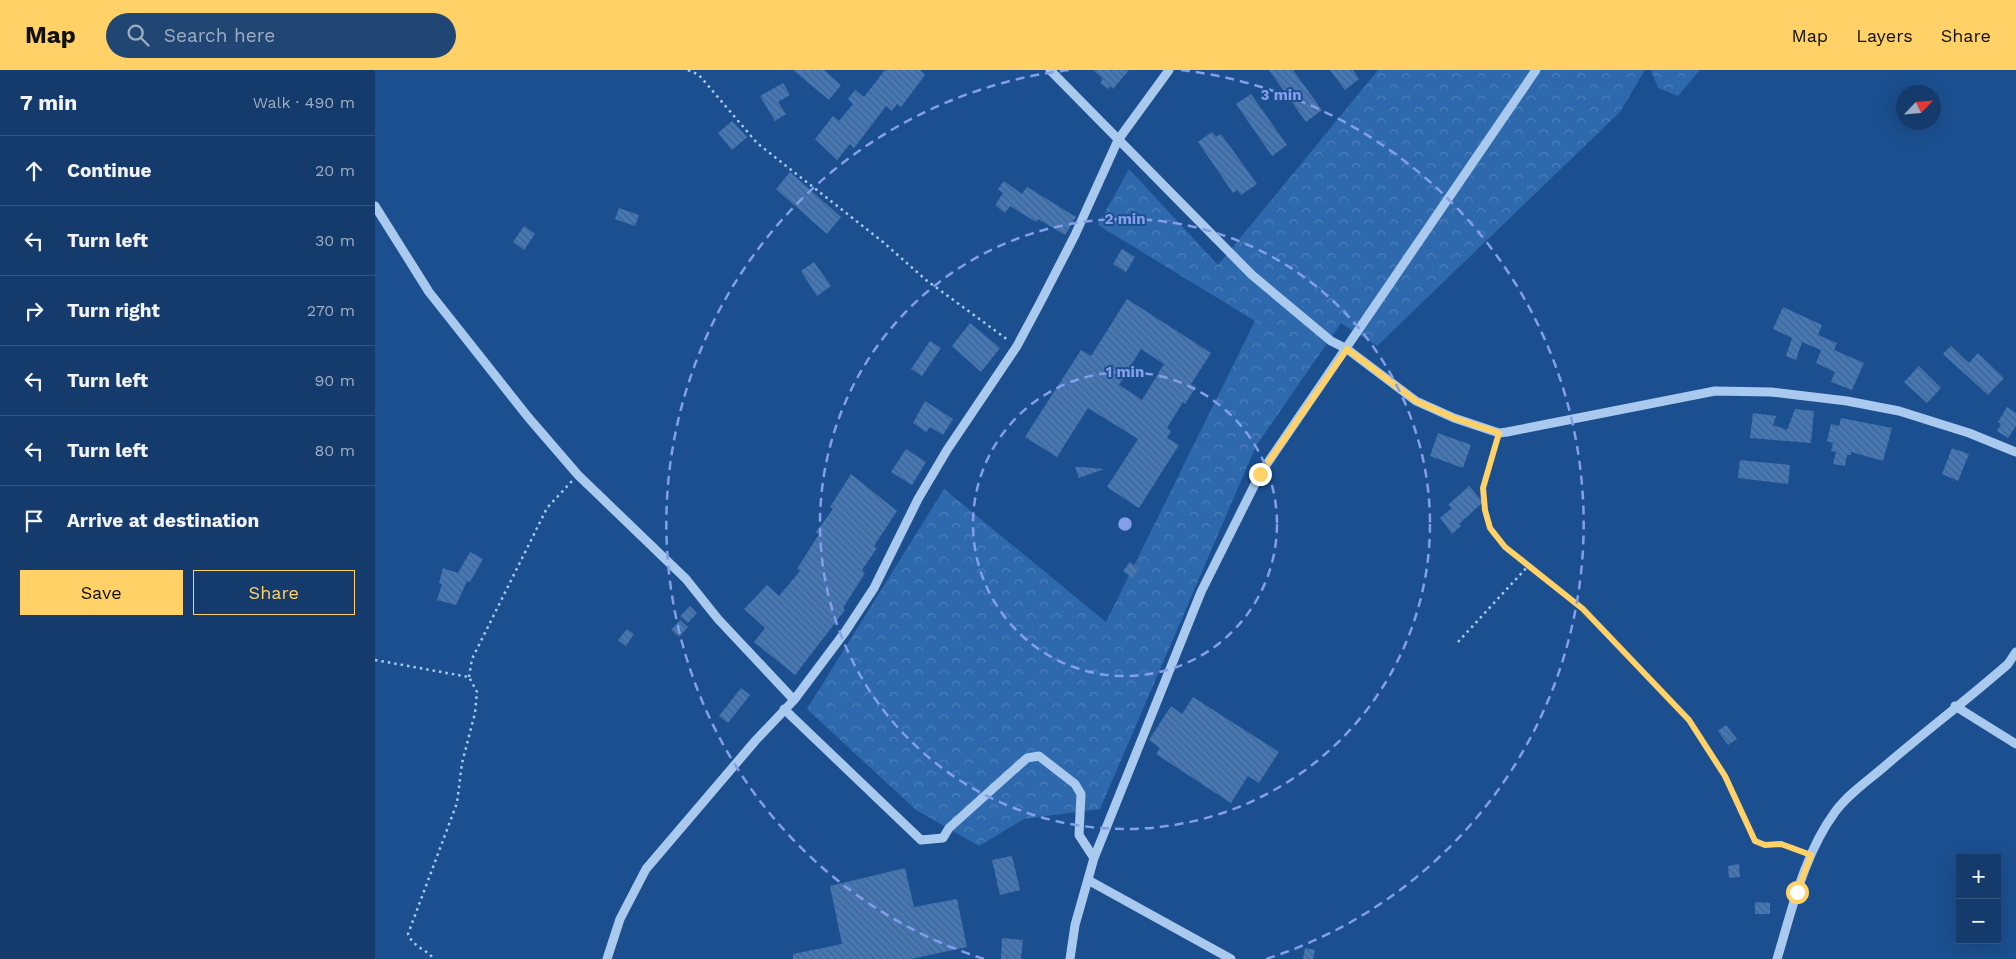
<!DOCTYPE html>
<meta charset="utf-8">
<style>
:root{--surface:#143b6b;--page:#214673;--text:#f1f3f6;--muted:#9dadc1;--line:#33557e;--accent:#ffd166}
body{margin:0;font-family:"Work Sans",sans-serif;background:var(--page);color:var(--text)}
.controls{position:absolute;right:15px;bottom:15px;display:grid;overflow:hidden;border-radius:0px;box-shadow:0 5px 20px #0002}
.controls button{width:45px;height:45px;display:grid;place-items:center;padding:0;border:0;border-bottom:1px solid var(--line);background:var(--surface);color:var(--text);font:25px sans-serif}
.compass{position:absolute;left:1521px;top:15px;width:45px;height:45px;border-radius:50%;background:var(--surface);box-shadow:0 5px 20px #0002;rotate:64deg}
.stop{position:absolute;width:15px;height:15px;margin:-11px;border:4px solid #ffd166;border-radius:50%;background:#fff}
.stop.end{background:#ffd166;border-color:#fff;box-shadow:0 1px 5px #0008}
.list{margin:0;padding:0;list-style:none}
h2{display:flex;justify-content:space-between;align-items:center;height:65px;margin:0;padding:0 20px;font-size:21px}
h2 small{font-size:16px;font-weight:400;color:var(--muted)}
.list li{display:grid;grid-template-columns:32px 1fr auto;gap:15px;align-items:center;box-sizing:border-box;height:70px;padding:0 20px;border-top:1px solid var(--line)}
.list b{display:block;font-size:19px;white-space:nowrap}
.list em{font-size:16px;font-style:normal;color:var(--muted)}
.actions{display:flex;gap:10px;padding:15px 20px}
.actions a{flex:1;padding:11px 0;border:1px solid var(--accent);border-radius:0px;text-align:center;font-size:18px;color:var(--accent)}
.actions .main{background:var(--accent);color:#111}
.icon{flex:none;width:28px;height:28px;fill:none;stroke:currentColor;stroke-width:2;stroke-linecap:round;stroke-linejoin:round}
.map{position:relative;flex:none;width:1641px;height:889px;overflow:hidden}
header{display:flex;align-items:center;gap:30px;box-sizing:border-box;height:70px;padding:0 25px;background:var(--accent);color:#111}
header strong{font-size:24px}
nav{display:flex;gap:28px;margin-inline-start:auto;font-size:18px}
.search{width:350px;height:45px;background:var(--page);display:flex;align-items:center;gap:12px;box-sizing:border-box;padding:0 18px;border-radius:28px;color:var(--muted);font-size:19px}
main{display:flex}
aside{flex:1;background:var(--surface)}
.map>svg:first-child{display:block}
</style>
<header>
<strong>Map</strong>
<div class="search"><svg class="icon" aria-label="search" viewBox="0 0 24 24"><circle cx="10" cy="10" r="6"/><path d="M15 15l6 6"/></svg>Search here</div>
<nav><a>Map</a><a>Layers</a><a>Share</a></nav>
</header>
<main>
<aside>
<h2>7 min<small>Walk · 490 m</small></h2>
<ul class="list">
<li><svg class="icon" aria-label="ahead" viewBox="0 0 24 24"><path d="M12 20V5M6 11l6-6 6 6"/></svg><div><b>Continue</b></div><em>20 m</em></li>
<li><svg class="icon" aria-label="left" viewBox="0 0 24 24"><path d="M17 20v-9H6M10 6l-5 5 5 5"/></svg><div><b>Turn left</b></div><em>30 m</em></li>
<li><svg class="icon" aria-label="right" viewBox="0 0 24 24"><path d="M7 20v-9h11M14 6l5 5-5 5"/></svg><div><b>Turn right</b></div><em>270 m</em></li>
<li><svg class="icon" aria-label="left" viewBox="0 0 24 24"><path d="M17 20v-9H6M10 6l-5 5 5 5"/></svg><div><b>Turn left</b></div><em>90 m</em></li>
<li><svg class="icon" aria-label="left" viewBox="0 0 24 24"><path d="M17 20v-9H6M10 6l-5 5 5 5"/></svg><div><b>Turn left</b></div><em>80 m</em></li>
<li><svg class="icon" aria-label="arrive" viewBox="0 0 24 24"><path d="M6 21V4h12l-3 4 3 4H6"/></svg><div><b>Arrive at destination</b></div></li>
</ul>
<div class="actions"><a class="main">Save</a><a>Share</a></div>
</aside>
<div class="map">
<svg width="1641" height="889" viewBox="0 0 1641 889">
<defs>
<pattern id="forest-crowns" width="20" height="18" patternUnits="userSpaceOnUse" patternTransform="scale(1.25)"><rect width="20" height="18" fill="#2e69ad"/><path d="M2 6a3 3 0 1 1 6 0M12 15a3 3 0 1 1 6 0" fill="none" stroke="#4d80b9"/></pattern>
<pattern id="building-back-hatch" width="6" height="6" patternUnits="userSpaceOnUse" patternTransform="scale(1.25)"><rect width="6" height="6" fill="#4478b7"/><path d="M-1 5l2 2M0 0l6 6M5-1l2 2" fill="none" stroke="#486282"/></pattern>
</defs>
<rect width="100%" height="100%" fill="#1b4f8f"/>
<path fill="url(#forest-crowns)" d="M1003,0H1270L1245,42L1002,276L966,253L881,376L725,739L649,749L604,776L541,740L432,639L569,419L731,552L880,251L723,155L754,99L843,195Z
M1276,0H1325L1303,26L1283,18Z"/>
<path fill="url(#building-back-hatch)" fill-rule="evenodd" d="M418,0H449L466,15L454,30Z
M510,0H545L550,5L526,37L522,34L517,41L511,36L479,78L475,74L462,90L440,69L458,46L464,51L478,34L473,29L480,20L489,27Z
M718,0H754L738,19L735,16L733,19L725,13L728,9Z
M894,0H918L947,40L931,52Z
M955,0H978L984,9L970,20Z
M408,13L415,25L403,32L411,44L400,51L385,26Z
M876,24L912,75L897,86L861,34Z
M357,51L372,67L357,80L343,63Z
M837,62L841,67L846,64L882,114L866,125L862,120L858,123L823,72Z
M415,102L466,147L452,164L401,119Z
M629,111L647,124L652,117L701,147L690,165L663,149L661,152L635,136L630,143L620,135L628,123L623,119Z
M244,138L264,145L260,156L240,149Z
M149,156L160,164L149,180L138,172Z
M747,179L760,187L751,202L738,194Z
M439,192L456,216L442,226L426,201Z
M752,229L836,283L816,314L821,317L810,334L808,332L792,358L796,361L792,368L804,375L764,438L732,417L763,369L713,338L682,387L650,367L706,280L716,286ZM766,279L789,294L767,330L744,315Z
M1408,237L1447,255L1443,265L1462,273L1459,280L1489,293L1477,320L1456,312L1460,302L1441,293L1446,280L1427,272L1421,290L1411,286L1417,268L1398,259Z
M595,253L625,278L606,302L577,276Z
M555,271L566,278L547,306L536,299Z
M1576,276L1594,293L1603,283L1629,308L1613,325L1568,284Z
M1544,296L1566,318L1552,333L1529,312Z
M550,331L578,349L568,365L555,357L551,362L538,353Z
M1632,337L1641,343V356L1633,368L1622,361L1626,354L1623,352Z
M1420,339L1439,341L1436,373L1375,368L1378,343L1401,346L1398,355L1412,360Z
M1466,348L1517,358L1508,391L1476,382V385H1472L1470,396L1458,394L1461,382L1456,381L1458,373L1452,371L1456,354L1464,356Z
M1063,363L1096,375L1088,398L1055,386Z
M1577,378L1594,384L1583,411L1567,404Z
M531,379L551,392L537,415L516,402Z
M1365,390L1415,395L1413,414L1363,408Z
M700,397H707L729,399L704,408Z
M476,404L522,441L499,476L502,478L487,500L490,503L468,538L470,540L420,605L379,572L390,558L369,539L392,515L404,526L425,501L422,499L444,464L441,462L458,439L455,437Z
M1094,416L1108,432L1084,454L1086,456L1077,464L1065,448L1077,438L1073,435Z
M95,482L108,489L95,512L92,511L81,535L62,530L67,514L64,513L68,498L83,503Z
M755,492L764,499L757,508L748,501Z
M315,536L322,543L313,553L305,546Z
M305,550L313,557L304,567L296,560Z
M252,559L259,564L251,576L243,570Z
M366,618L375,625L353,653L344,646Z
M818,627L904,682L884,713L873,706L856,733L781,684L785,678L774,670L796,636L807,644Z
M1351,655L1362,669L1353,675L1343,661Z
M637,786L645,820L625,825L617,790Z
M1364,794L1365,807L1354,808L1353,796Z
M530,798L539,837L582,829L592,877L536,889H418V884L467,874L455,816Z
M1380,832L1395,833V844H1380Z
M627,868L648,870L646,889H626Z
M930,878L940,880L938,889H928Z"/>
<g fill="none" stroke-linecap="round" stroke-linejoin="round">
<path stroke="#a9c9ee" stroke-width="2.5" stroke-dasharray="2.5 4" stroke-linecap="butt" d="M313,0L324,5L382,73L508,172L551,210L633,270
M1121,371L1109,418L1110,440L1115,458L1130,477L1208,539L1314,650L1350,706L1380,771L1390,775L1406,774L1428,782
M1083,572L1154,495
M0,590L94,607L102,622L100,643L87,693L82,733L33,864C38,877 51,879 59,889
M94,607L97,589L172,438L197,411"/>
<path stroke="#a9c9ee" stroke-width="9" d="M675,0L877,205L956,271L972,279L1041,331L1079,348L1124,363L1132,362L1340,321L1396,322L1472,331L1524,341L1594,363L1641,382
M0,136L54,222L153,347L203,405L311,509L343,549L419,630
M1580,636L1641,674
M409,639L546,770L568,768L574,758L652,688L664,686L700,714L706,724L704,765L719,788
M713,810L856,889
M232,889L245,849L271,799L381,670L419,630L470,562L499,518L543,429L572,380L642,276L665,233L700,165L743,70L794,0
M695,889L700,855L719,788L826,522L885,404L1161,0
M1402,889C1417,840 1429,784 1460,742C1473,724 1494,710 1510,696C1551,661 1593,629 1633,594L1641,582"/>
</g>
<g fill="none" stroke-linecap="round" stroke-linejoin="round">
<path stroke="#ffd166" stroke-width="6" d="M885,404L972,279L1041,331L1079,348L1124,363L1108,418L1110,440L1115,458L1130,477L1208,539L1314,650L1350,706L1380,771L1390,775L1406,774L1436,785L1422,822"/>
</g>
<g fill="none" stroke="#839eea" stroke-width="2.5" stroke-dasharray="9 6">
<circle cx="750" cy="454" r="152"/>
<circle cx="750" cy="454" r="305"/>
<path d="M609 889A457 457 0 0 1 694 0M806 0A457 457 0 0 1 891 889"/>
</g>
<circle cx="750" cy="454" r="8" fill="#839eea" stroke="#1b4f8f" stroke-width="2.5"/>
<g font-size="15" text-anchor="middle" font-weight="bold" fill="#839eea" stroke="#1b4f8f" stroke-width="4" stroke-linejoin="round" paint-order="stroke">
<text x="906" y="30">3 min</text>
<text x="750" y="154">2 min</text>
<text x="750" y="307">1 min</text>
</g>
</svg>
<div class="controls">
<button>+</button>
<button>−</button>
</div>
<svg class="compass" viewBox="-18 -18 36 36"><path d="M0-13l5 13h-10z" fill="#e53935"/><path d="M0 13l5-13h-10z" fill="#9dadc1"/></svg>
<div class="stop" style="left:1422px;top:822px"></div>
<div class="stop end" style="left:885px;top:404px"></div>
</div>
</main>
